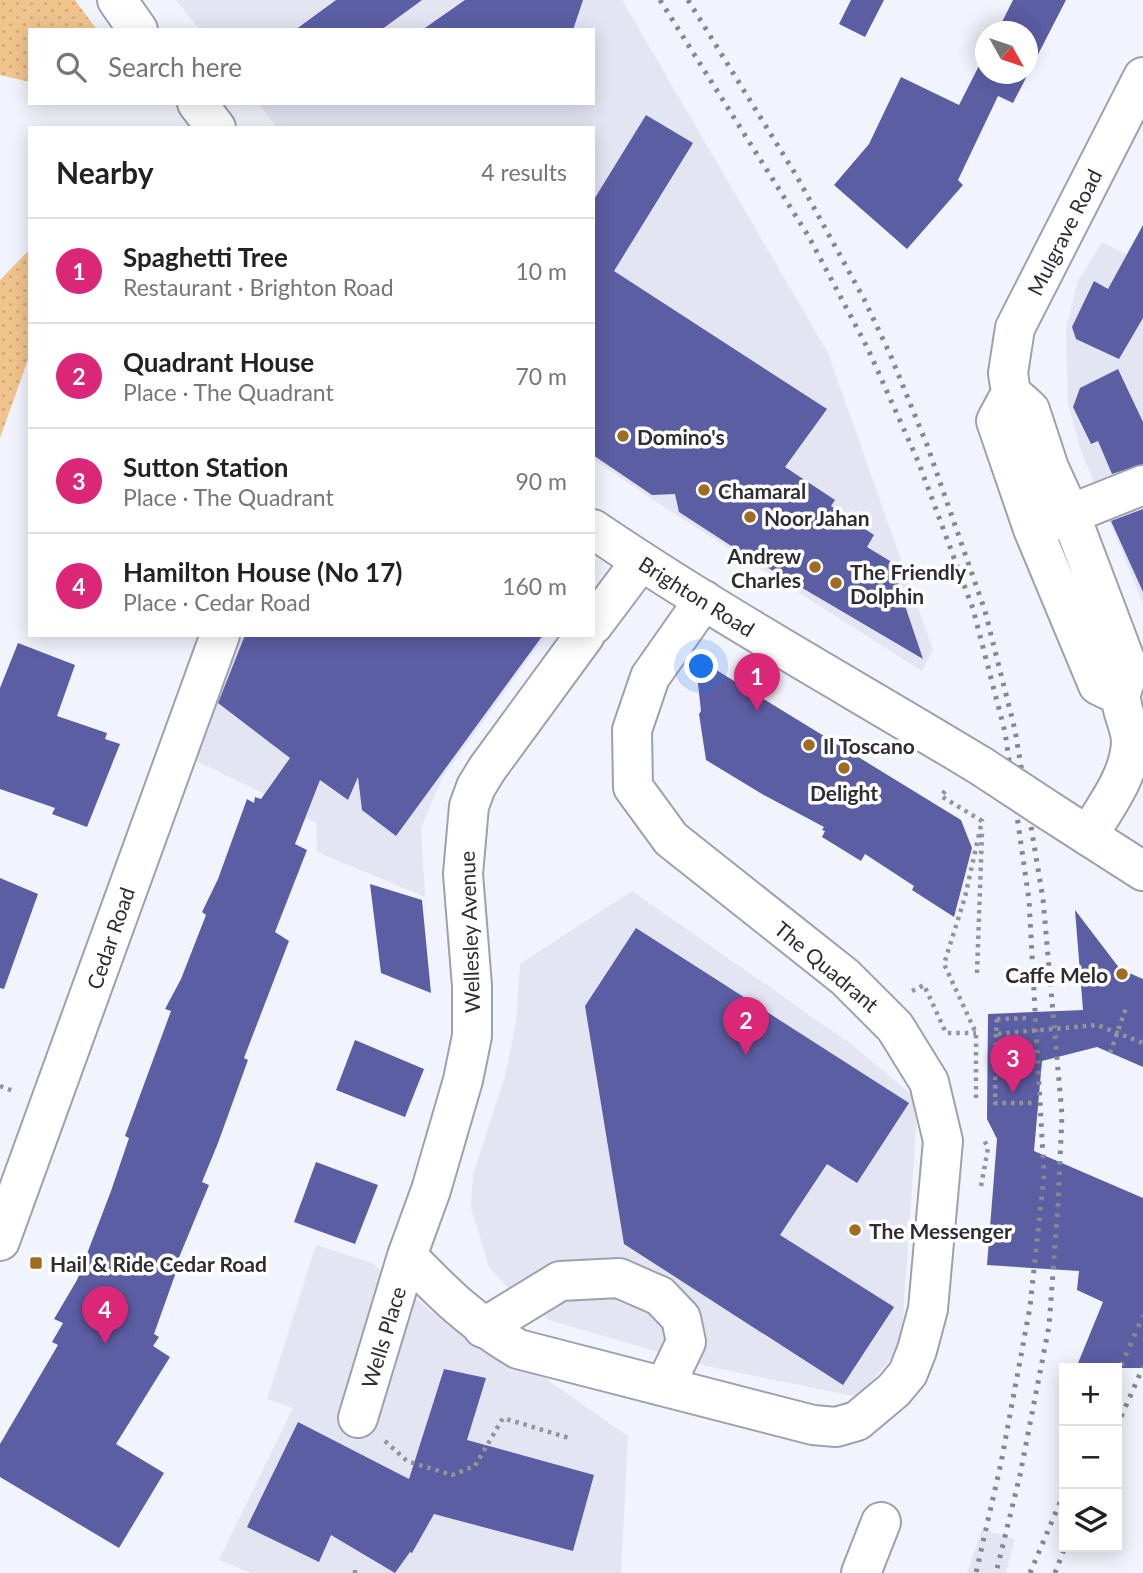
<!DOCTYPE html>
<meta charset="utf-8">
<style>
:root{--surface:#fff;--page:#f2f2f2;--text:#222;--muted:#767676;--line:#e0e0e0;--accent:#db2777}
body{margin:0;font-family:Lato,sans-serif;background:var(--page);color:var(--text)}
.controls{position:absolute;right:21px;bottom:21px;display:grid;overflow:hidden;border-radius:0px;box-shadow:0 4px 18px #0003}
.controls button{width:63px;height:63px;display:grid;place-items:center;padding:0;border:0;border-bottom:2px solid var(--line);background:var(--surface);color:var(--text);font:35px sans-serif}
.compass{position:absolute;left:975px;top:21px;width:63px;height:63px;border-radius:50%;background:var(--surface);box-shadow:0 4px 18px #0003;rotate:130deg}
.you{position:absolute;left:702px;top:667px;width:24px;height:24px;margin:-18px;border:5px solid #fff;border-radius:50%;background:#1a73e8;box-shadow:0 0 0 10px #1a73e833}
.badge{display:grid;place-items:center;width:46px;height:46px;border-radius:50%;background:var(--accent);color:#fff;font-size:23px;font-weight:700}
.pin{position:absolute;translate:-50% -58px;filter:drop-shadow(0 2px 4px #0008)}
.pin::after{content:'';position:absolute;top:37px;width:24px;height:21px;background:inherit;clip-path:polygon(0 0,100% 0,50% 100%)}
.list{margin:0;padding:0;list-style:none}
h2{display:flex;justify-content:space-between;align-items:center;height:91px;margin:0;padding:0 28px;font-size:30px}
h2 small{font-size:23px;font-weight:400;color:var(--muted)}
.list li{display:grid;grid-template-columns:46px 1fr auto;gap:21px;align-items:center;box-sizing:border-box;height:105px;padding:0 28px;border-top:2px solid var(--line)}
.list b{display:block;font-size:26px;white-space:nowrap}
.list p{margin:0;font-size:23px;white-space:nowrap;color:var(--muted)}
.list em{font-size:23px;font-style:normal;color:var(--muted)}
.icon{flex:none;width:38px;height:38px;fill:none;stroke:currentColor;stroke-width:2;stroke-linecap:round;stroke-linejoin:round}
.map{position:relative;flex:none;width:1143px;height:1573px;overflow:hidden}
.search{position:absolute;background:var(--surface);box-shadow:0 4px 18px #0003;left:28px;top:28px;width:567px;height:77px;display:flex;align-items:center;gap:18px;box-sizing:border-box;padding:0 24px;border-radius:0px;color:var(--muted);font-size:26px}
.panel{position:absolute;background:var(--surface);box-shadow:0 4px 18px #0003;left:28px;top:126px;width:567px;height:511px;border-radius:0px}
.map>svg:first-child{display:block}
</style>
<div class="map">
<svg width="1143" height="1573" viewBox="0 0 1143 1573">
<defs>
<pattern id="park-dots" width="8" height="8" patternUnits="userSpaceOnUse" patternTransform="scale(1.75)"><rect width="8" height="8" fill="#f1c48d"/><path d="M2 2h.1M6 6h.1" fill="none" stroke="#cfa97a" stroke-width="1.8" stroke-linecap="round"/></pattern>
</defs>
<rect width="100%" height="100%" fill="#f2f4fd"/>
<path fill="#e3e5f3" d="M176,0H622L828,353L933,650L922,671L661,505L593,459V128H277L258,103H593V30H200Z
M1102,242L1143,263V604L1080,448L1068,403L1066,328L1078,281Z
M230,635H546L442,778L421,828L425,897L317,852L316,823L261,792L183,755Z
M632,891L851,1044L918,1100L901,1347L858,1397L706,1366L549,1320L508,1288L489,1267L471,1208L473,1175L505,1076L516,1023L520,964Z
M316,1245L372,1263L450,1327L520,1361L628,1436L621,1573H251L219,1560L293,1408L267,1399Z
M982,1529L1015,1539L1006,1573H967Z"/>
<path fill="url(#park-dots)" d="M0,0H75L97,30H30V82L0,75Z
M30,249V354L0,438V280Z"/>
<path fill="#5c5ea4" d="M336,0H422L381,30H295Z
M465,0H583L573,30H422Z
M851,0H884L865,37L839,24Z
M1013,0H1066L1013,103L998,96L958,180L963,185L907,249L834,185L869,144L901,77L959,105L985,54V74H1027V32H997Z
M646,115L693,143L614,271L827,409L785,467L835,500L831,506L874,535L867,547L890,561L923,659L736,549L679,512L675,494L652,495L593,455V201Z
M1143,225V318L1119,359L1076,339L1072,327L1094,281L1108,289Z
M1118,369L1143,422V464L1112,474L1098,441L1091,444L1073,407L1080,388Z
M1143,509V592L1111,521Z
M245,635H543L396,836L362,810L358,777L348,800L320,780L295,844L307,850L275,932L289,941L244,1058L248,1060L218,1143L202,1182L209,1185L178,1260L180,1261L154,1334L159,1337L153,1346L170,1357L116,1444L164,1473L119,1548L0,1477V1444L58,1345L52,1342L63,1323L54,1319L77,1280L111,1191L129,1138L125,1136L171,1011L165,1009L181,979L206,915L202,912L218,879L247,799L254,803L255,797L261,799L290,758L218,703Z
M18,643L75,665L57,716L107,733L105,739L120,744L87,827L52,814L55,808L0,789V688Z
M695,657L961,820L972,848L954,917L912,890L914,886L865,854L861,861L822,837L825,831L822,830L824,827L762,794L706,760L699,714L701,711Z
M0,878L38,894L4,989L0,988Z
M370,884L422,900L431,993L381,973Z
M1075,910L1120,969L1143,979V1067L1097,1047L1042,1061L1034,1151L1143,1198V1368H1076L1103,1302L1077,1290L1079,1271L987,1265L997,1139L987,1119L988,1014L1083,1010Z
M636,928L909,1103L857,1183L827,1164L780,1235L894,1307L843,1385L624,1244L585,1006Z
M355,1040L424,1069L405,1117L336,1090Z
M316,1162L378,1185L355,1244L294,1222Z
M444,1369L486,1378L467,1440L594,1475L573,1551L434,1514L412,1553L410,1552L395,1573L331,1535L319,1562L247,1527L298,1422L409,1479Z"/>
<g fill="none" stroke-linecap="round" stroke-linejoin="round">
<g stroke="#9ea0af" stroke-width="42">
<path id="minor" d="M1011,393L1030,410L1049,468L1070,514L1129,670C1127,678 1121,689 1121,697C1121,711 1130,725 1131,740C1131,775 1105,807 1088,836
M1048,523L1143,485
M593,625L641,561
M1121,696L1098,685L1033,529L996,421L1011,393L1008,373L1015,328L1143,77
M0,1241L220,635
M407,1256C445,1295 471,1321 518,1349L813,1425L836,1427L857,1421L894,1390L908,1373L917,1350L928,1309L943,1141L929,1082L895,1027L845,977L671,839L633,787L632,730L650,677L704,600
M483,1328L560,1281L619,1278L660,1296L681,1318L686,1342L665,1386
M358,1418L407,1256L431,1190L463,1080L472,1036V986L463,874L469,806L476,787L487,769L585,635
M861,1573L881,1522"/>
</g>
<g stroke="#9ea0af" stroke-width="42">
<path id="major" d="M117,0L138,30
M197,103L216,128
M593,529C718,614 851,687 981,766
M1051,812L1143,871"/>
</g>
<path stroke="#94959c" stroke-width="4.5" stroke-dasharray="3.5 5" stroke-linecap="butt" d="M945,791L941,796L982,821L965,897L944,964L976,1033V1102
M977,973L982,833
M912,991L924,985L946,1033H976
M997,1019L1030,1018
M996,1034L995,1103H1033
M1110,1053L1127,1005
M0,1086L16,1092
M981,1186L988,1148L983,1138
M385,1441L407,1461L452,1475L475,1466L503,1418L569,1438
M355,1573V1570"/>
<use href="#minor" stroke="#fff" stroke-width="38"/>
<use href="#major" stroke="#fff" stroke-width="38"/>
<path stroke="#87888f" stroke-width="5" stroke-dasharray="3.5 7" stroke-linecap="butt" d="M660,0L809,237L868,349L918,461L973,609L1005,732L1029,900L1044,1175L1030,1307L1001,1463L976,1573
M688,0L796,175L864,299L890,354L927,445L985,611L1015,730L1043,899L1062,1115L1058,1206L1049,1326L1020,1475L996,1573
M1117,1375L1143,1316
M1117,1426L1143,1367
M1030,1573L1064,1493
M1055,1573L1065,1547"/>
<g stroke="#9ea0af" stroke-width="42" stroke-linecap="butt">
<path id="major-bridge" d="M981,766L1051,812"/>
</g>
<path stroke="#94959c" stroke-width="4.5" stroke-dasharray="3.5 5" stroke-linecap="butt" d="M997,1019L996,1034L1097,1025L1143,1043"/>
<use href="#major-bridge" stroke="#fff" stroke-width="38"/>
</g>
<g fill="#9f6c22" stroke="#fff" stroke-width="2.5">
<circle cx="623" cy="436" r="7"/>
<circle cx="704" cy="490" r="7"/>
<circle cx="750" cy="517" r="7"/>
<circle cx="815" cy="567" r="7"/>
<circle cx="836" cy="583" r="7"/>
<circle cx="809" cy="745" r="7"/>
<circle cx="844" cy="768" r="7"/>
<circle cx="1122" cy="974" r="7"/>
<circle cx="855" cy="1230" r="7"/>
<rect x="29" y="1256" width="14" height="14" rx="3.5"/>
</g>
<g text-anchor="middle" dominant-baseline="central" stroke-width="7" stroke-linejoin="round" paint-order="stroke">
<g font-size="21" fill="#2d2d33" stroke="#fff">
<text transform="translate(1064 232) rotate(-63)">Mulgrave Road</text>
<text transform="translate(697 596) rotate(32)">Brighton Road</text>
<text transform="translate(469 932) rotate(-92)">Wellesley Avenue</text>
<text transform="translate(110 938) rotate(-71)">Cedar Road</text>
<text transform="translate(827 966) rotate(40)">The Quadrant</text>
<text transform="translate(383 1337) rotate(-73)">Wells Place</text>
</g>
<g font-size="21" font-weight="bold" fill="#2d2d33" stroke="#fff" text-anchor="start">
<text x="637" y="436">Domino's</text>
<text x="718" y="490">Chamaral</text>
<text x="764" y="517">Noor Jahan</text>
<text x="801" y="555" text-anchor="end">Andrew<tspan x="801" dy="24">Charles</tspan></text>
<text x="850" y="571">The Friendly<tspan x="850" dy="24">Dolphin</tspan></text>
<text x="823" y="745">Il Toscano</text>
<text x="844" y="792" text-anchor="middle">Delight</text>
<text x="1108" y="974" text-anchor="end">Caffe Melo</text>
<text x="869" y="1230">The Messenger</text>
<text x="50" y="1263">Hail &amp; Ride Cedar Road</text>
</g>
</g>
</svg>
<div class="controls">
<button>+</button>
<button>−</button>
<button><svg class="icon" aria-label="layers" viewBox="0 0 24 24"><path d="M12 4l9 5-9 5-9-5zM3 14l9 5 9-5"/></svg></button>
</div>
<svg class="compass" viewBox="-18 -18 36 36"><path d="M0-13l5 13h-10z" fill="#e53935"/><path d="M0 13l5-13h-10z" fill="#767676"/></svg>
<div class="you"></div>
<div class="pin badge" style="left:757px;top:711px">1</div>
<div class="pin badge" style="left:746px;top:1055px">2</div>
<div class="pin badge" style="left:1013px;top:1093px">3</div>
<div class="pin badge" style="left:105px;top:1344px">4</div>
<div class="search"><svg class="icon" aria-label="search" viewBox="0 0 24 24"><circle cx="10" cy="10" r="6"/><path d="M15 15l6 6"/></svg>Search here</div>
<section class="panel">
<h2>Nearby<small>4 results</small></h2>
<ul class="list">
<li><span class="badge">1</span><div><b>Spaghetti Tree</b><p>Restaurant · Brighton Road</p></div><em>10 m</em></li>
<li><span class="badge">2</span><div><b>Quadrant House</b><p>Place · The Quadrant</p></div><em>70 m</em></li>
<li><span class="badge">3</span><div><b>Sutton Station</b><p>Place · The Quadrant</p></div><em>90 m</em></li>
<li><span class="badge">4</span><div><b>Hamilton House (No 17)</b><p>Place · Cedar Road</p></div><em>160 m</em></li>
</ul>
</section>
</div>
